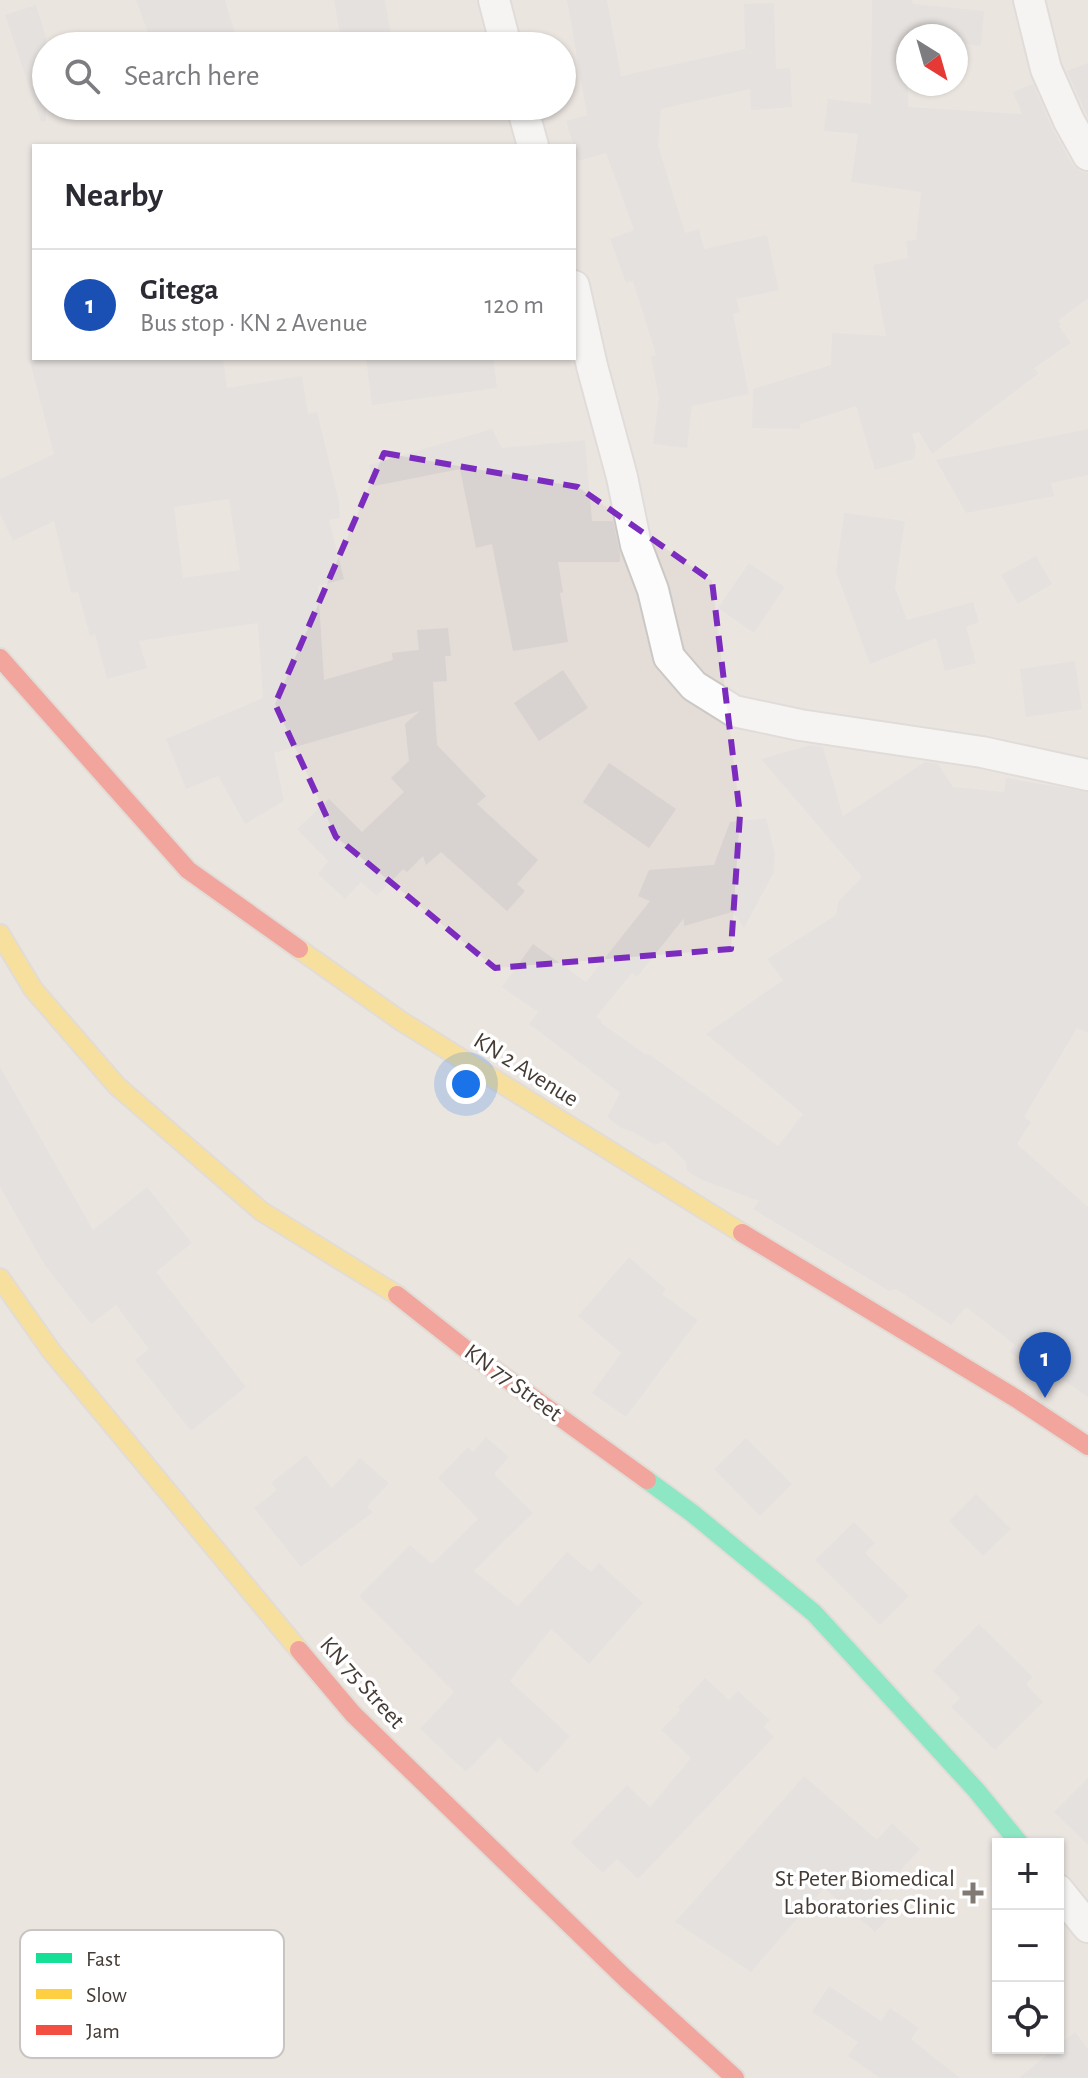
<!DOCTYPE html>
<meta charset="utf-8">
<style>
:root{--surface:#fff;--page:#f2f2f3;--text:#2b2b33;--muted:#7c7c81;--line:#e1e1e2;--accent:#817974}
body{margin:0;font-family:"Alegreya Sans",sans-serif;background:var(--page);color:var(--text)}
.controls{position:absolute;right:24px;bottom:24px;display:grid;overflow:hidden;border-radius:0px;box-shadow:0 2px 6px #0004}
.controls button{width:72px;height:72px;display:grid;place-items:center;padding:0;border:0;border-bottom:2px solid var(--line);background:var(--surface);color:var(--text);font:40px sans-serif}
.compass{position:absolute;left:896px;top:24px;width:72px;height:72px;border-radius:50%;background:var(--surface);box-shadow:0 2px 6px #0004;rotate:143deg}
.you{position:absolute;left:466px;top:1084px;width:28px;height:28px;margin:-20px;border:6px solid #fff;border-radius:50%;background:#1a73e8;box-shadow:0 0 0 12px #1a73e833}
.badge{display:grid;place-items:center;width:52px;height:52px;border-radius:50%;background:var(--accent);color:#fff;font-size:26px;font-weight:700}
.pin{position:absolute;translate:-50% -66px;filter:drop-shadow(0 2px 4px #0008)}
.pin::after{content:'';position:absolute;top:42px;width:28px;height:24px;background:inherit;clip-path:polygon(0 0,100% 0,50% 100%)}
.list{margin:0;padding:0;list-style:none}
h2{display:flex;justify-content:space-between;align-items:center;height:104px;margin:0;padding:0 32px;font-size:34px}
h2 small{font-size:26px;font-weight:400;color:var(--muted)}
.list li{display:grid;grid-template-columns:52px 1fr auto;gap:24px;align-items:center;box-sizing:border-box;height:112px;padding:0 32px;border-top:2px solid var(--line)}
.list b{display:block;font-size:30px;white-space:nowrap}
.list p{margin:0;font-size:26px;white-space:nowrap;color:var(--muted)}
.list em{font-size:26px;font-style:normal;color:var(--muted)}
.icon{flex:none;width:44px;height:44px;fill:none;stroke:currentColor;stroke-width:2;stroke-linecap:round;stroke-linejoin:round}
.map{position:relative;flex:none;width:1088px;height:2078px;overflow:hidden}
.search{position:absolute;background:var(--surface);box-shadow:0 2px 6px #0004;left:32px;top:32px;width:544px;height:88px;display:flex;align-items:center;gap:20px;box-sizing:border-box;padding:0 28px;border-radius:44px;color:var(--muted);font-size:30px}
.panel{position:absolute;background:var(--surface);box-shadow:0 2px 6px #0004;left:32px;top:144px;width:544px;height:216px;border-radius:0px}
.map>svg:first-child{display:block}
</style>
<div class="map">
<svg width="1088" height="2078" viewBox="0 0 1088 2078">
<rect width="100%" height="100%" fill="#f0ece9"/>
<path fill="#e4dcd6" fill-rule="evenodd" d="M0,0H1088V2078H0ZM908,36H956V84H908ZM46,46H562V106H46ZM34,146H574V358H34ZM998,1844H1058V2048H998Z"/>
<path fill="#d8d3d0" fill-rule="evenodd" d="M136,0H225L239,46H196L193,34L159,46H153Z
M334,0H385L393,46H342Z
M567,0H607L621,76L745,49L744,4L774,3L776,69L790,68L792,107L751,110L750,89L661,109L658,145L685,233L699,229L704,249L767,235L779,290L736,299L740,312L733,314L749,394L692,406L687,448L653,444L659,399L651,356L656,355L633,281L626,283L610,239L634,230L606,153L578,161L566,121L587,115Z
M872,0H912L913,4L984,11L981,46L956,43V36H908V107L1022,114L1013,92L1033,84L1053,130L1072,164L1080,171L1088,173V298L1058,321L1061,324L1059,326L1071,343L1034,368L1039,373L932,454L919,432L912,434L916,446L914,459L875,470L856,406L800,424V429L752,428L753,389L831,365L832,333L886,336L873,265L908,258L906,241L916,240L921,192L851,182L858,134L824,131L828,99L871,104Z
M36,5L46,37V121L41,122L5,15Z
M1088,63V118L1067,71Z
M29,358H223L227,388L302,376L308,414L317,412L339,502L340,518L329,520L344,579L318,586L324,680L393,660L392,653L419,650L417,630L448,628L451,656H445L447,681L433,682L437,745L486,796L477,804L538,860L517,884L525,891L507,911L441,852L426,865L423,856L407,872L403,869L377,896L361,882L345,899L318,874L328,861L297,829L329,799L362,832L404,792L391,778L409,761L405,724L420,711L274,753L284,801L245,824L218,776L186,789L166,739L263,698L258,623L139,641L147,668L107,679L95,634L90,636L78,592L71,593L54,521L13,541L0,514V479L54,454ZM229,499L240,570L183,578L174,507Z
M366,358H493L497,388L372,405Z
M492,429L502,448L585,440L592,521H613L620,554V562H558L563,592L560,593L568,642L513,651L492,544L476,548L460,469L374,486L369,465Z
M1088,429V475L1051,483L1054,496L966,513L936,460Z
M844,513L905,521L895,588L907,620L973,602L979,622L966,627L976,663L945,671L936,638L870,664L836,572Z
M1036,556L1052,584L1018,604L1001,575Z
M749,563L785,587L754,633L718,608Z
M1075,661L1082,709L1026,717L1020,669Z
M563,670L588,708L539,741L514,703Z
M810,745L823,747L843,816L925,762L938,764L953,787L1004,792L1006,778L1088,792V1033L1077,1028L1024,1117L1031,1122L1017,1144L1088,1207V1397L1040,1364L1036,1369L1009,1352L1015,1345L966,1307L951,1325L896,1289L889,1291L753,1209L759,1201L702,1180L687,1171L686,1162L664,1141L655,1145L633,1132L621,1128L607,1117L620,1093L529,1024L538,1012L502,987L533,944L586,982L650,901L638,896L649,870L714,865L730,822L766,818L775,854L774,872L744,928L732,912L684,926V918L637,977L632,973L596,1017L602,1021L601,1023L645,1054L650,1055L778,1146L803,1114L706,1034L783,980L767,959L836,915L838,902L862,877L761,759Z
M609,763L676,809L649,848L583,802Z
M0,1067L93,1230L147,1187L192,1243L156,1272L246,1387L191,1431L135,1360L149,1349L116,1305L91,1324L44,1264L0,1187Z
M629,1257L666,1289L662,1294L698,1320L626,1417L592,1393L621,1353L578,1316Z
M486,1437L509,1457L494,1474L533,1513L474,1571L518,1606L567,1552L591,1572L599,1563L643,1603L589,1664L551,1629L510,1681L570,1736L537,1773L499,1738L466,1772L420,1729L454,1692L359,1596L410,1545L432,1564L478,1519L438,1478L468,1447L473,1452Z
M746,1438L792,1484L760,1516L714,1469Z
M306,1455L332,1488L360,1458L389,1483L367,1507L373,1512L301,1567L254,1508L277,1490L271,1483Z
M976,1494L1011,1529L983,1556L949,1521Z
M854,1522L875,1543L865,1553L909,1596L880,1625L815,1560Z
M979,1624L1033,1677L1026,1684L1043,1702L995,1750L951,1707L960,1698L933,1671Z
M705,1678L729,1700L738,1691L770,1720L764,1727L774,1737L638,1879L617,1859L603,1873L571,1843L627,1785L650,1807L691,1758L661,1730L680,1710L678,1707Z
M804,1776L877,1840L892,1823L920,1849L878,1895L895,1911L875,1932L824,1888L751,1972L675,1922Z
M1088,1778V1845L1054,1812Z
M829,1986L881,2021L890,2008L919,2028L911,2039L960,2078H880L848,2056L858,2042L812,2012Z
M1075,2032L1088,2049V2078H1019L1055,2048H1058V2046Z"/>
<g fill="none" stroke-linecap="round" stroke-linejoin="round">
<g stroke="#ccc8c5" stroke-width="34">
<path id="street" d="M494,0L506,46
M1029,0L1046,69L1069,121L1088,155
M522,106L533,146
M574,286L592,366L622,477L636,545L653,590L669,657L694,686L734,711L800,725L982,752L1088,775
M1058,1890L1088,1927"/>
</g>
<g stroke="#d1c8c1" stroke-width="22">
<path id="fast" d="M647,1480L692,1513L814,1613L976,1790L1020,1844"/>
</g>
<g stroke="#d1c8c1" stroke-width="22">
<path id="slow" d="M0,934L33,989L117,1086L261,1211L397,1295
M299,949L401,1021L742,1233
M0,1278L52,1352L299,1650"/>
</g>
<g stroke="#d1c8c1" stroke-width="22">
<path id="jam" d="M0,658L188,870L299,949
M742,1233L1017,1399L1088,1446
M397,1295L464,1348L647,1480
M299,1650L353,1714L626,1979L735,2078"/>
</g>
<use href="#street" stroke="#fdfcfc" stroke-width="30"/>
<use href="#fast" stroke="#16e098" stroke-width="18"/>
<use href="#slow" stroke="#ffcf43" stroke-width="18"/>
<use href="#jam" stroke="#f24e42" stroke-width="18"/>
</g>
<path d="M0 0H1088V2078H0ZM384,453L578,487L712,581L740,815L731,949L495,968L336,837L275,704Z" fill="#f0ece9" fill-opacity=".55" fill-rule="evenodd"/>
<path fill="none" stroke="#7b2cbf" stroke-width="6" stroke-dasharray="16 10" stroke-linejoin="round" d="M384,453L578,487L712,581L740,815L731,949L495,968L336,837L275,704Z"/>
<path fill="#817974" stroke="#fff" stroke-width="3" d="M969 1881h8v8h8v8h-8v8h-8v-8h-8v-8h8z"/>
<g text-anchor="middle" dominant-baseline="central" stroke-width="7" stroke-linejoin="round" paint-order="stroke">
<g font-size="24" fill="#453b35" stroke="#fff">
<text transform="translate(526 1070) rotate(32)">KN 2 Avenue</text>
<text transform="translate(513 1383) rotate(36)">KN 77 Street</text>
<text transform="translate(362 1683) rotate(48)">KN 75 Street</text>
</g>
<g font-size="24" fill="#453b35" stroke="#fff" text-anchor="end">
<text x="955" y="1879">St Peter Biomedical<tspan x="955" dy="28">Laboratories Clinic</tspan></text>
</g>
</g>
<rect x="20" y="1930" width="264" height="128" rx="12" fill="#fff" stroke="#c7c4c2" stroke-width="2"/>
<rect x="36" y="1953" width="36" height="10" fill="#16e098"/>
<rect x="36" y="1989" width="36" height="10" fill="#ffcf43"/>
<rect x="36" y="2025" width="36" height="10" fill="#f24e42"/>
<g font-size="22" fill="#453b35">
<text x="86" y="1966">Fast</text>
<text x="86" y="2002">Slow</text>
<text x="86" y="2038">Jam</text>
</g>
</svg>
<div class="controls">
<button>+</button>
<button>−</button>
<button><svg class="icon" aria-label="locate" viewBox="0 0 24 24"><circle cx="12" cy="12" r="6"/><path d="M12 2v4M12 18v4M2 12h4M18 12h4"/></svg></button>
</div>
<svg class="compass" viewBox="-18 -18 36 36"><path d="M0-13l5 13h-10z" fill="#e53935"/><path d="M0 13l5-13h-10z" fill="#7c7c81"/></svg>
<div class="you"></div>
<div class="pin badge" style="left:1045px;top:1398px;background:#1a4fb4">1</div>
<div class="search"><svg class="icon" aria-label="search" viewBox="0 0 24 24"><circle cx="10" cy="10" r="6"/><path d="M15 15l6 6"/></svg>Search here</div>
<section class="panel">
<h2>Nearby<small></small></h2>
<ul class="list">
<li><span class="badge" style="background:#1a4fb4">1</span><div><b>Gitega</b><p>Bus stop · KN 2 Avenue</p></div><em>120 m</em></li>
</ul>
</section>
</div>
